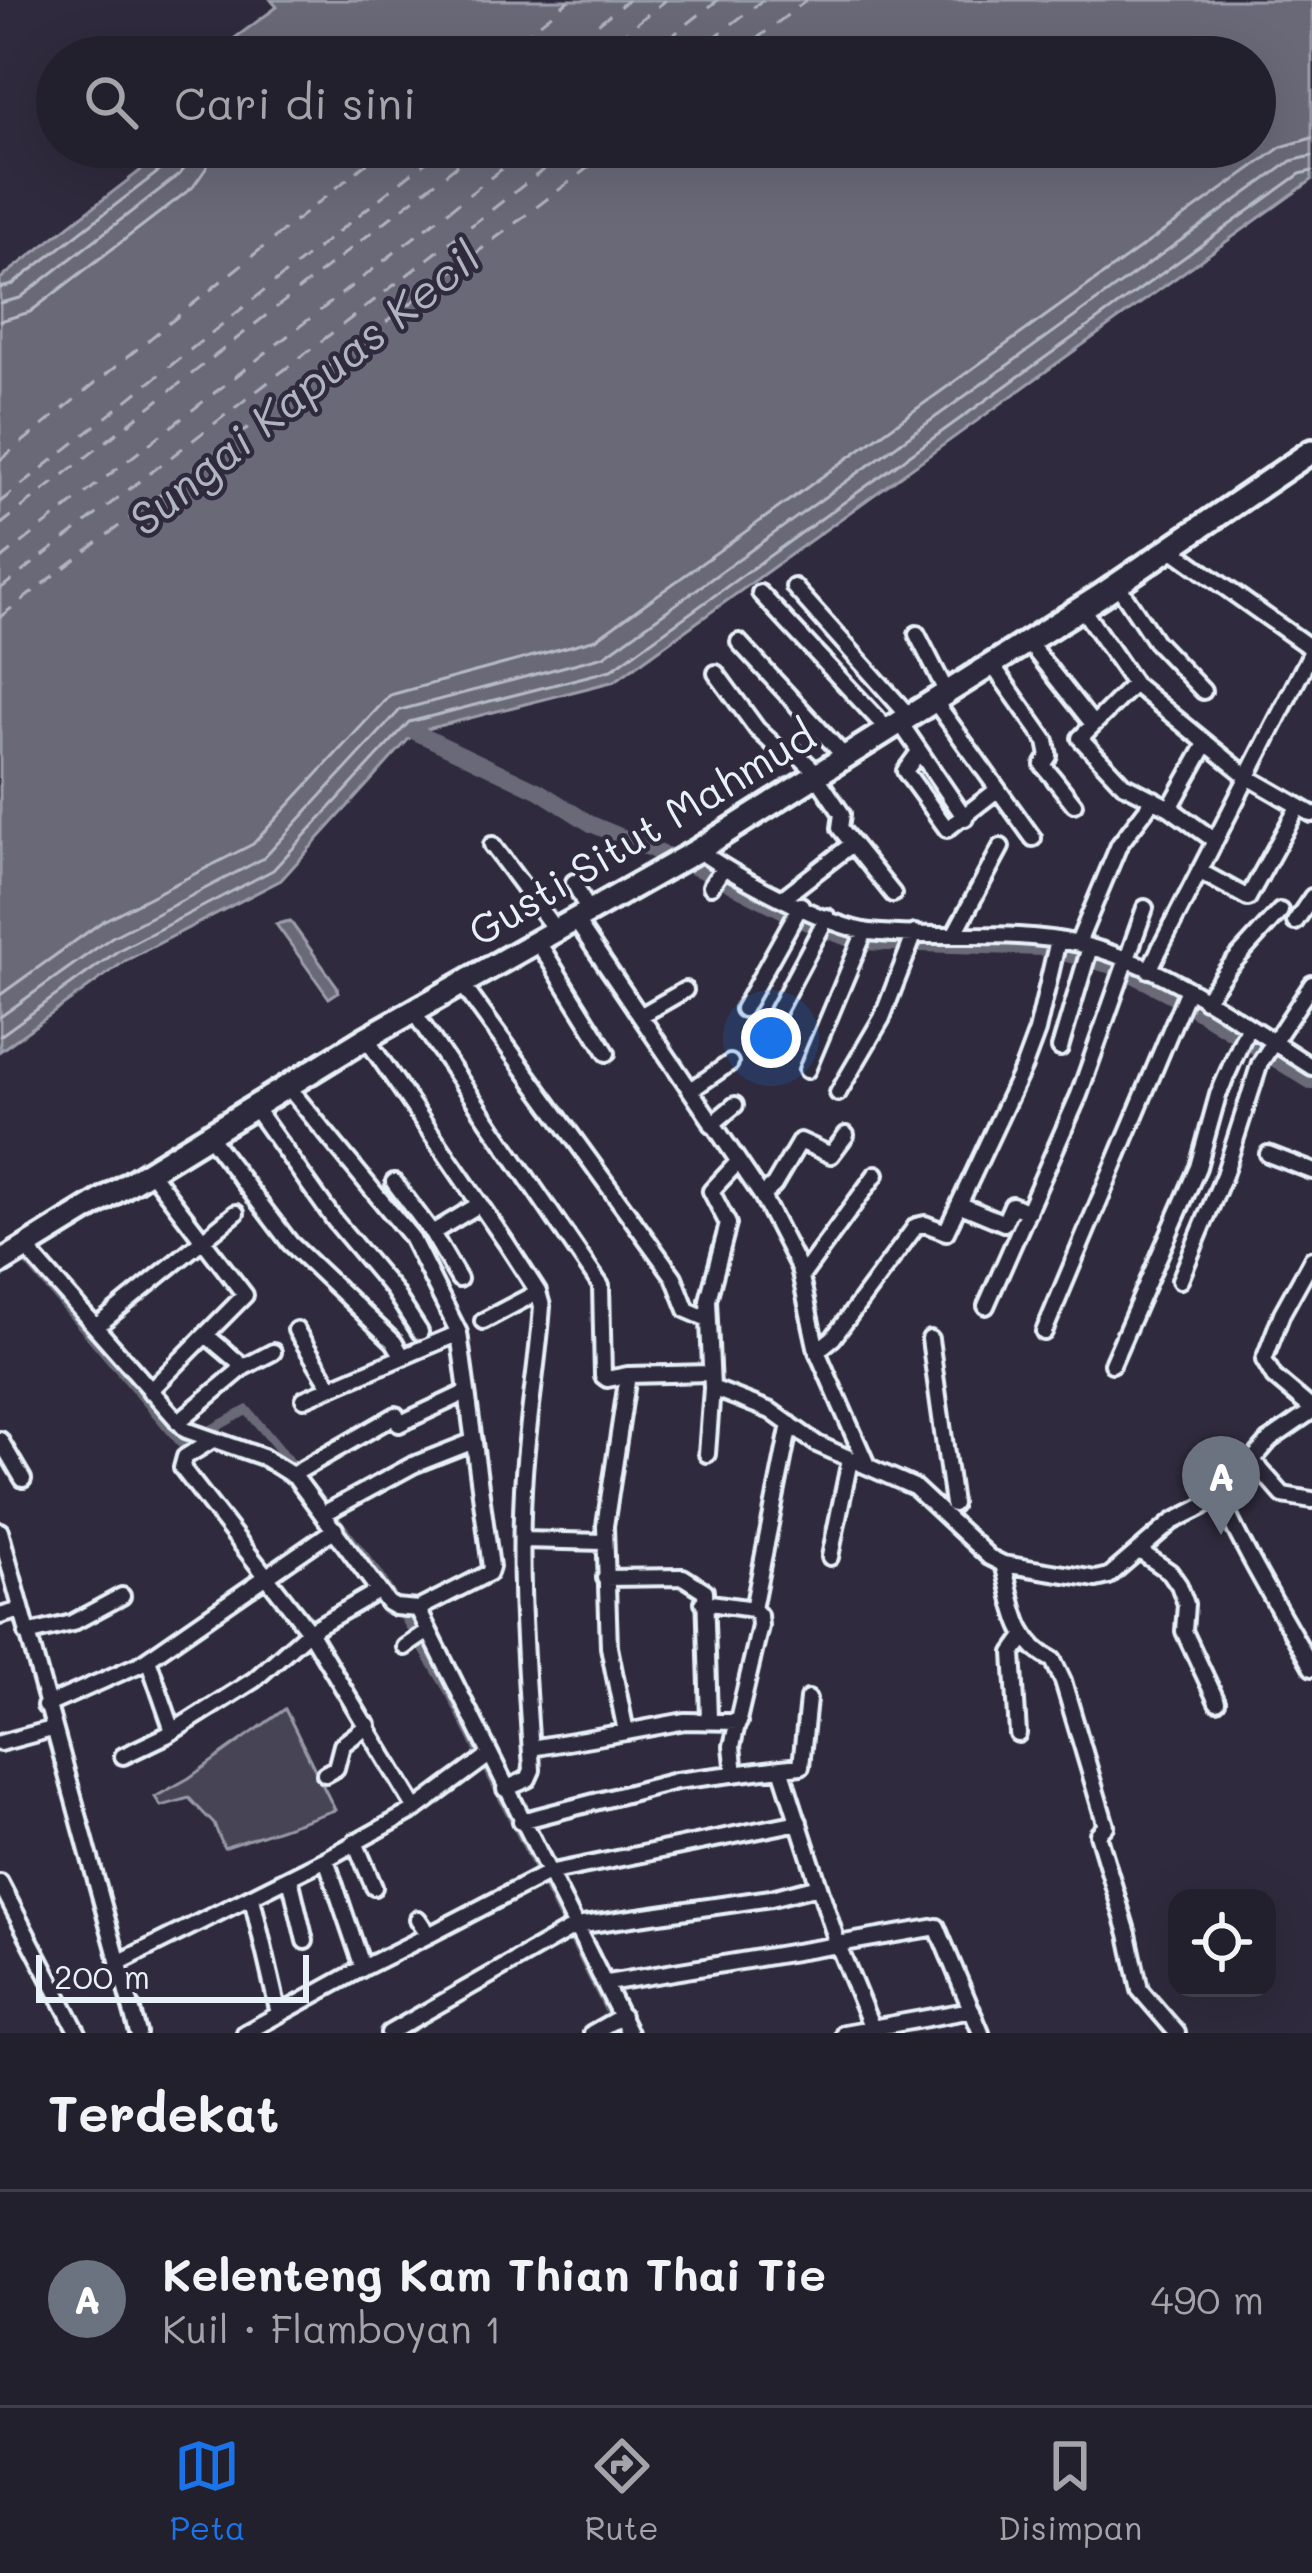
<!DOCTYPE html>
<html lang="id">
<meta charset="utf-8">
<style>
:root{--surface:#23202e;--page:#2f2d3a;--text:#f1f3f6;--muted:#a3a3aa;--line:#403e4a;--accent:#1a73e8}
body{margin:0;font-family:Mali,sans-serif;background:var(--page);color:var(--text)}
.controls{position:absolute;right:36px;bottom:36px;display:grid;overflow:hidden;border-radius:24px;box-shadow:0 12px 48px #0002}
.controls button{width:108px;height:108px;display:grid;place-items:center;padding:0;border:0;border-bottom:3px solid var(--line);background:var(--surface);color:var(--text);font:60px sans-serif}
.scale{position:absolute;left:36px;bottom:30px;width:273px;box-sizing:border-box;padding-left:12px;border:6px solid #e8f1f8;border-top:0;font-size:33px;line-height:42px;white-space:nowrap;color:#e8f1f8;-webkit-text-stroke:9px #2f2a3d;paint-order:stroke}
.you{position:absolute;left:771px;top:1038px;width:42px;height:42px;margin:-30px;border:9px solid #fff;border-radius:50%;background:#1a73e8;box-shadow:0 0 0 18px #1a73e833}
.badge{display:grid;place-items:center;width:78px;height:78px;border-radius:50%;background:var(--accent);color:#fff;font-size:39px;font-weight:700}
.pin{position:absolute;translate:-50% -99px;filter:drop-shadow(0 3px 6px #0008)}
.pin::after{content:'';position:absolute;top:63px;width:42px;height:36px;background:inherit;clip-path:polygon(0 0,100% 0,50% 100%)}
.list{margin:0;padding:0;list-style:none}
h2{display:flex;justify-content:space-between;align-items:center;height:156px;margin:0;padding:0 48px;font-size:51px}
h2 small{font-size:39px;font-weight:400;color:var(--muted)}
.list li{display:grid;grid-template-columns:78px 1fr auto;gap:36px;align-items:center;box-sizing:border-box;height:216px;padding:0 48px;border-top:3px solid var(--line)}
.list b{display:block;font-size:45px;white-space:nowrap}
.list p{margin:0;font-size:39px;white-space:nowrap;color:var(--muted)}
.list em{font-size:39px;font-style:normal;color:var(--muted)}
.icon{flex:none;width:66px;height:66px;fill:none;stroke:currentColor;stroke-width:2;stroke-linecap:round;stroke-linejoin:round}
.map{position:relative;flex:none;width:1312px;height:2033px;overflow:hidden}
.search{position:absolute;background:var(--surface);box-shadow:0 12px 48px #0002;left:36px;right:36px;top:36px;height:132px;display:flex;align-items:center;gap:30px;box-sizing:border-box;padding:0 42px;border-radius:66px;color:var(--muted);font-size:45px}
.sheet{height:372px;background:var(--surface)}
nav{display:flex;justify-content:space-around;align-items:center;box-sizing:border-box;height:168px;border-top:3px solid var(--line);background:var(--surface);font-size:33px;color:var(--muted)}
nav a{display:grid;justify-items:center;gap:6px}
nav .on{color:var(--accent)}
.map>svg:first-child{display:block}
</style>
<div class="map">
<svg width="1312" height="2033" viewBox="0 0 1312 2033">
<rect width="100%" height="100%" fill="#2f2a3d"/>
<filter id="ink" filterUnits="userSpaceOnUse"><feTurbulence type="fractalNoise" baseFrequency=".00833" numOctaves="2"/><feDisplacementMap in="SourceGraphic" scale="24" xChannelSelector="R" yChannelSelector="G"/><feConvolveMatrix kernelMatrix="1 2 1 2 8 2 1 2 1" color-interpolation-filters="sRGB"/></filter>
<g filter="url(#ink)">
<path fill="#464455" stroke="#979aa6" stroke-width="3" d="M285,1709L335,1810L224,1848L214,1824L189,1798L161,1806L155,1797L189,1778Z"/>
<path fill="#696978" stroke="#9c9fab" stroke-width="3" d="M271,0H1312V180L615,681L415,732L281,880L125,961L0,1051V279L171,147H1255V57H209L277,7Z
M290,921L337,986L338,992L329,998L276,924Z"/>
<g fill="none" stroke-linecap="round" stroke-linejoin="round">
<path stroke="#b5bbc5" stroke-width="3" d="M0,288L12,285L171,162L177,147
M0,303L20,298L180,174L190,161L192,147
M0,321L30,312L193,187L207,167L210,147
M0,995L103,921L253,844L390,695L596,639L1281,147L1312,138
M0,1017L112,937L264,858L400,710L604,656L1291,161L1312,156
M0,1036L119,950L273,870L409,722L611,670L1300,174L1312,171"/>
<path stroke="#696978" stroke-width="9" d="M16,1262L27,1261L183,1445L247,1410L299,1473
M310,1486L378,1573L451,1695L620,2033"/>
<path stroke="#696978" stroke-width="16" d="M415,732L539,791L591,824L713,875L805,922L858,942L1044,948L1120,968L1177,998L1312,1082"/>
<path stroke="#afb4be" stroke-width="3" stroke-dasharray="15 12" stroke-linecap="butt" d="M498,57L569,0
M556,57L628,0
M594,57L666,0
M645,57L718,0
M689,57L763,0
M733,57L807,0
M0,460L387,147
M0,502L444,147
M0,525L480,147
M0,560L530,147
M0,589L573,147
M0,617L615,147"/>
<g stroke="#e8f1f8" stroke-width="22">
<path id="minor" d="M1170,548L1312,649
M1117,584L1155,641L1203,691
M794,587L908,715
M760,593L887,729
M1081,607L1134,684L1248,777L1312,814
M917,634L946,691
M1027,641L1092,723
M739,642L844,756
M991,663L1046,741L1049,756L1043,765L1074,804
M716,673L757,729L785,755L794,751L817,773
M1134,684L1080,738L1123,784L1170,808L1214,840
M933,699L1033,838
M899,721L965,818
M919,752L905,771L947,829L997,790
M815,774L842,814L840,828L893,894
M1170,808L1206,744
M492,845L557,932
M698,850C733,875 828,927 870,932C940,940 1010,928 1079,944C1164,964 1239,1021 1312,1067
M1199,871L1248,898L1298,807
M574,882L589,913
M711,886L723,868
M784,897L851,845
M576,921L762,1196L799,1268L817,1351L867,1465
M1295,922L1312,897
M954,935L1001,847
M538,942L607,1053
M1078,943L1119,845L1154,799
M1149,970L1312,651
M462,984L674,1277L687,1310L708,1319
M1205,1000L1229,967L1280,911
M743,1009L801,905
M413,1011L601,1286L603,1376L607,1379L628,1375L605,1526L609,1647L626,1732L531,1748
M777,1011L827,917
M640,1016L685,990
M366,1038L507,1244L538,1292L542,1306C538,1362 528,1417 524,1473C517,1573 526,1671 532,1770L528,1779L505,1789
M1060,1048L1090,947
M807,1070L865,931
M288,1087L411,1237L459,1333
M691,1090L730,1063
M838,1093L882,1018L915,933
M254,1107L335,1221L393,1290L420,1332
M712,1124L735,1105
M208,1135L290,1243L394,1342L403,1357
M1268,1154L1312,1171
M738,1162L711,1191L728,1224L708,1300L712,1388L771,1411L817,1444L914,1487L989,1557L1003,1564L1096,1579L1109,1576L1172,1522L1202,1507L1240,1475L1270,1440L1312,1411
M149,1170L245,1295L150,1391
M394,1182L432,1233L480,1204
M762,1196L774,1185L800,1141L831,1155L846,1135
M961,1205L1004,1223L1012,1205L1028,1212
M432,1233L459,1279
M27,1249L186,1430L263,1457L295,1477L388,1603L395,1607L418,1609
M1312,1259L1282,1313L1264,1360L1274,1377L1312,1409
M801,1277L876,1174
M1180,1280L1224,1175L1260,1063L1312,984
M986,1306L1079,1095L1145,908
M483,1321L538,1292
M97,1326L236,1213
M296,1330L331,1387
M1044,1332L1188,989
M206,1335L244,1367L273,1352
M930,1339L953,1504
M817,1351L833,1338L916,1226L925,1224L946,1232L1024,1066L1037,1031L1058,940
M1112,1364L1198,1167L1218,1095L1248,1027
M628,1375L710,1373
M304,1399L459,1333L491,1567L489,1573L418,1609
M178,1422L244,1367
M0,1440L23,1479
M211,1441L185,1457L182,1468L309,1631L416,1809
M707,1454L712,1388
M1253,1461L1283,1495L1312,1500
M292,1475L396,1415L399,1424L467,1392
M1218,1493C1245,1554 1280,1610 1312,1668
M323,1514L413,1465L474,1441
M0,1531L138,2033
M523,1540L605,1542
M1141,1552L1170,1572L1179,1585L1186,1604L1184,1631L1217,1702
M830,1557L850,1460
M1003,1564C1014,1602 1014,1642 1053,1660L1063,1681L1106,1826L1098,1834L1128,1934L1140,1990L1177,2033
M605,1578L683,1577L705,1591L709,1719
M703,1602L753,1609
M418,1609L629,2033
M0,1616L21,1610
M27,1634L72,1623L122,1596
M405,1647L427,1632
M148,1659L173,1731
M45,1706L140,1664L335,1529
M626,1732L685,1721L739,1722
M1018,1734L1013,1653L1023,1639
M0,1743L52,1729
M123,1756L167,1735L254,1680L309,1631L378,1591
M781,1768L801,1766L808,1699
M325,1774L336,1768L342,1745L368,1725
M735,1774L732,1746L760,1626L759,1615L753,1609L790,1424
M521,1821L676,1781L781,1768L838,1945L874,2033
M355,1842L374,1887
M290,1878L305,1941
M0,1883L78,2033
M252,1898L279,2014
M418,1919L429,1935L548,1873L799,1822
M838,1944L937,1927L981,2033
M118,1963L326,1859L416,1809L488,1756
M363,1968L429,1935
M607,1983L838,1945
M245,2033L363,1968L326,1859
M389,2033L576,1926L771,1898L819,1886
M592,2033L622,2016
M844,2033L972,2010"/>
</g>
<g stroke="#e8f1f8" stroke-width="30">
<path id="highway" d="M0,1263L366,1038L698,850L1100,596L1312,451"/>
</g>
<use href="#minor" stroke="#2f2a3d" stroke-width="14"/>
<use href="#highway" stroke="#2f2a3d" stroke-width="21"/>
</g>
</g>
<g text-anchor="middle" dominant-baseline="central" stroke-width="9" stroke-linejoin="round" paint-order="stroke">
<g font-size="42" fill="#e8f1f8" stroke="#2f2a3d">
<text transform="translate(641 832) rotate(-31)">Gusti Situt Mahmud</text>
</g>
<g font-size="45" font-style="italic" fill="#afb4be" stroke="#2f2a3d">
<text transform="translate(303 387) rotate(-39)">Sungai Kapuas Kecil</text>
</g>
</g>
</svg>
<div class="controls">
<button><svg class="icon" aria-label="locate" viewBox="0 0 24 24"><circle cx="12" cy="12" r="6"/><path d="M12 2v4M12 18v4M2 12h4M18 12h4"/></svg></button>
</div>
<div class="scale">200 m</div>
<div class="you"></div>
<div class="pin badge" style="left:1221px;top:1535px;background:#6b7280">A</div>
<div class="search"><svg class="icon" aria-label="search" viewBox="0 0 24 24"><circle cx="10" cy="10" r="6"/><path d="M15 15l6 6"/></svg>Cari di sini</div>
</div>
<section class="sheet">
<h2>Terdekat<small></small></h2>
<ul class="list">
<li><span class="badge" style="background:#6b7280">A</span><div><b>Kelenteng Kam Thian Thai Tie</b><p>Kuil · Flamboyan 1</p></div><em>490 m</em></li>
</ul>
</section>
<nav>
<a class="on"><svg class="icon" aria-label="map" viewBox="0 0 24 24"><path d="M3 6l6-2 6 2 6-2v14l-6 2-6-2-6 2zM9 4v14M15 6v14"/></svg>Peta</a>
<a><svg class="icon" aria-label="directions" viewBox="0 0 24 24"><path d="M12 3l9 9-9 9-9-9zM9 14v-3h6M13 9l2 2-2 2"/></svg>Rute</a>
<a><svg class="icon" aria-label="saved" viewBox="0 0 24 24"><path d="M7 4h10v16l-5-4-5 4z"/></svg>Disimpan</a>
</nav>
